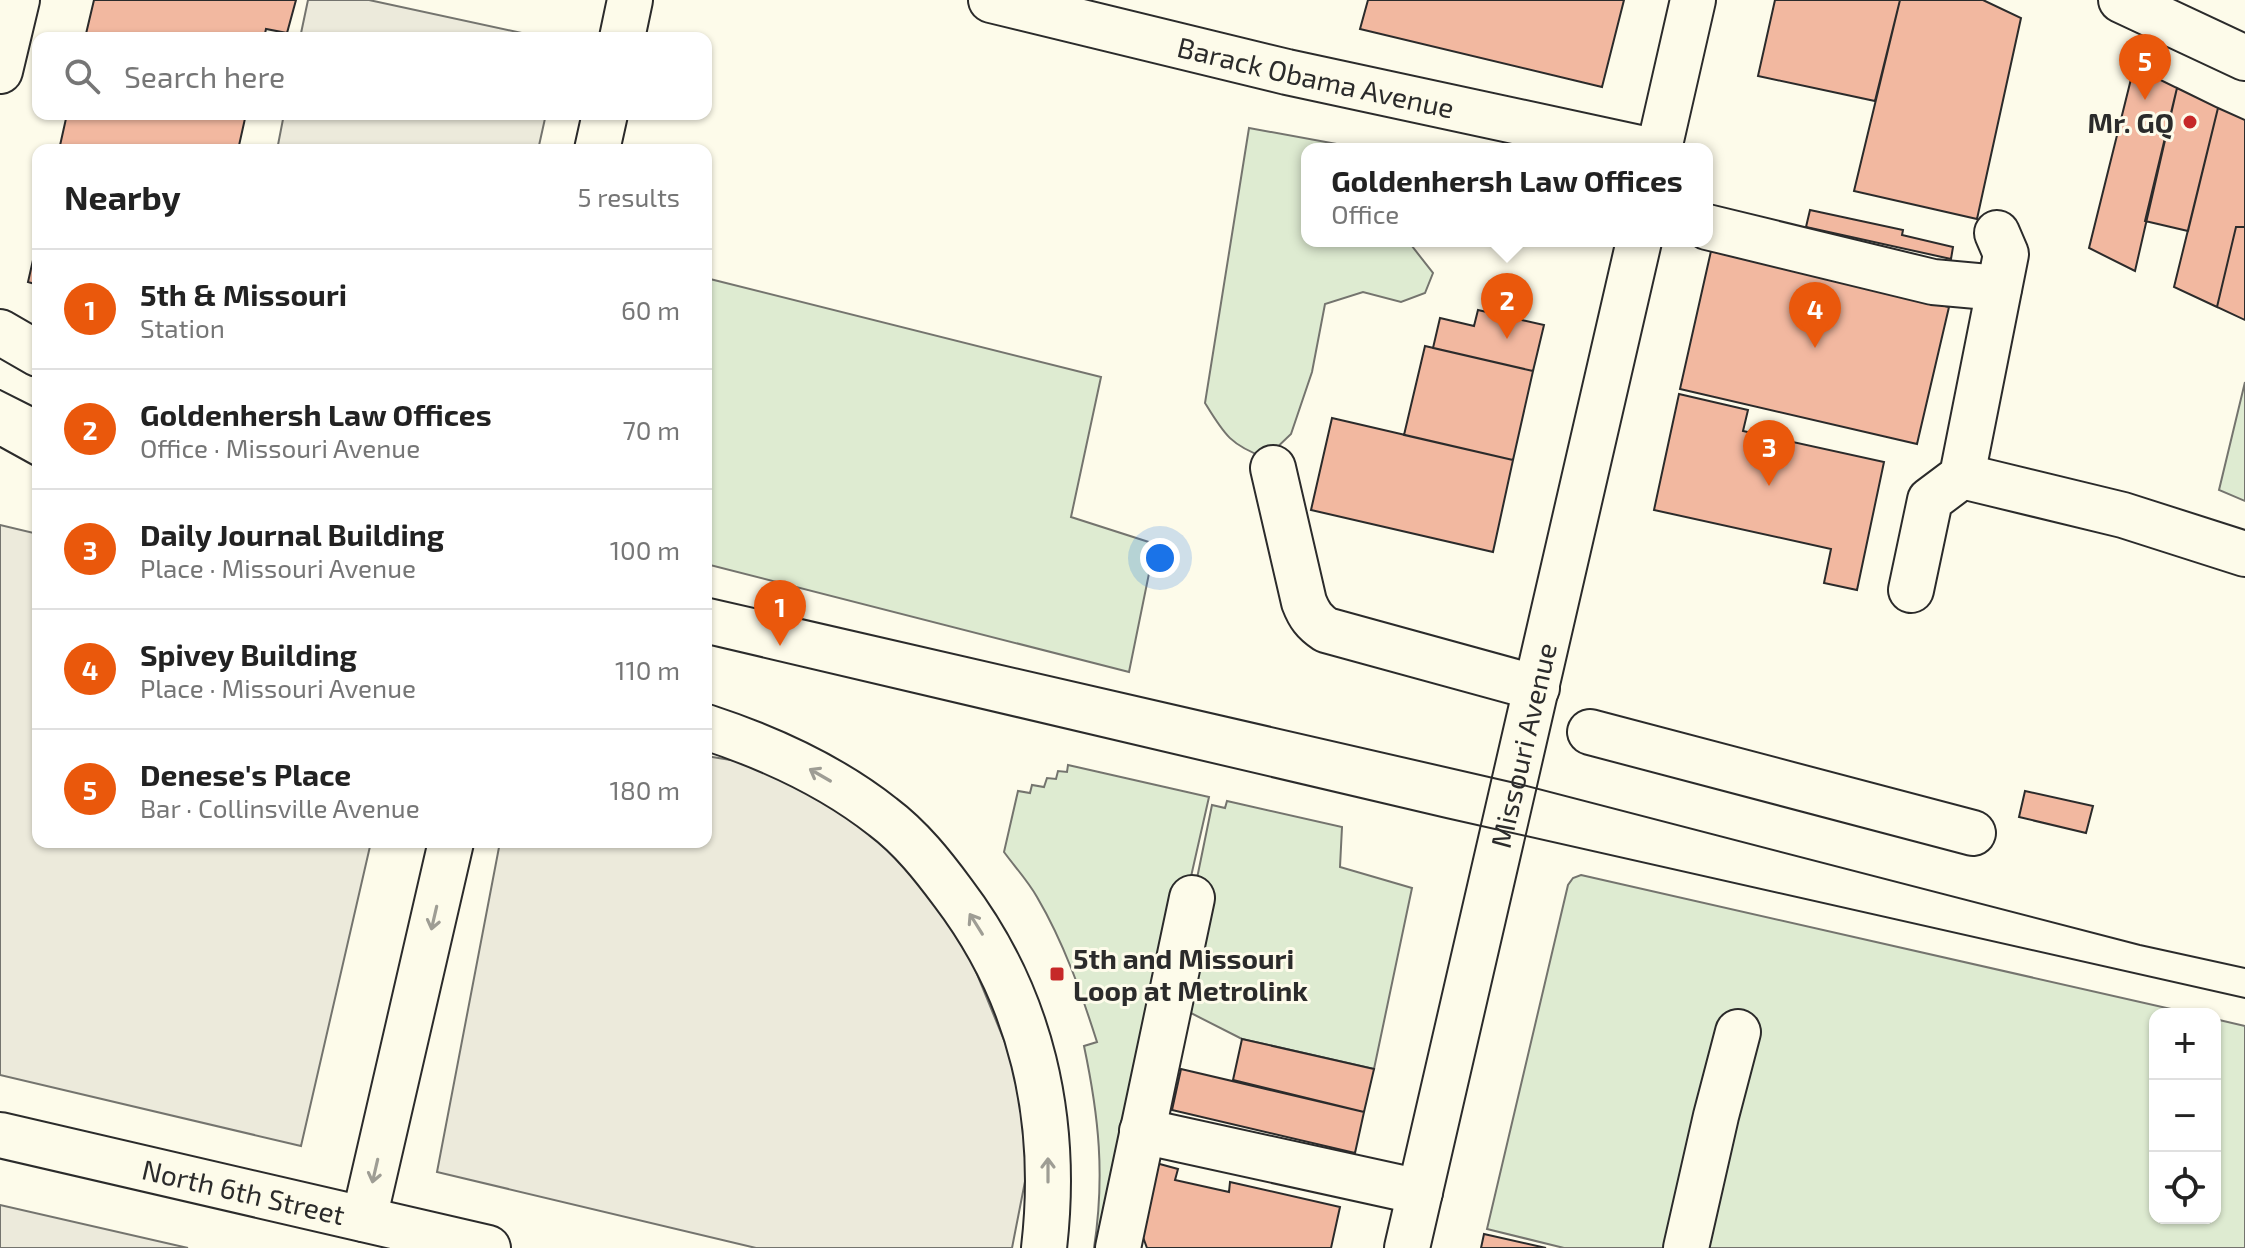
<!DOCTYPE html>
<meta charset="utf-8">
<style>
:root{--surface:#fff;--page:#f2f2f2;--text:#222;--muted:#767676;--line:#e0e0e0;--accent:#ea580c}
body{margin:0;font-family:"Exo 2",sans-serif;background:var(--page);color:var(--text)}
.controls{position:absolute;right:24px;bottom:24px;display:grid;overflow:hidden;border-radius:16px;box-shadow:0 2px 6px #0004}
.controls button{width:72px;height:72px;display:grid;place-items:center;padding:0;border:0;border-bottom:2px solid var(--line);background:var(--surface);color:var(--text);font:40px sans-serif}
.you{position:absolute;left:1160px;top:558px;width:28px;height:28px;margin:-20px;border:6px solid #fff;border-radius:50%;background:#1a73e8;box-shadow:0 0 0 12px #1a73e833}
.badge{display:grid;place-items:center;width:52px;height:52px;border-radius:50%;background:var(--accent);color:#fff;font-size:26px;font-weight:700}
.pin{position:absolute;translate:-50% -66px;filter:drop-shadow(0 2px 4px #0008)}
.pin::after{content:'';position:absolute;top:42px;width:28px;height:24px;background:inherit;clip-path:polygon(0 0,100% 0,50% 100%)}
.popup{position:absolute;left:1301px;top:143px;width:412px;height:104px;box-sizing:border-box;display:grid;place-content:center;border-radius:16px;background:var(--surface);filter:drop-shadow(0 2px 6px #0005);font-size:26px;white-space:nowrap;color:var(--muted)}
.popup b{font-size:30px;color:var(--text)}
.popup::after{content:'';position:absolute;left:50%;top:100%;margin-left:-16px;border:16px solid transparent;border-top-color:var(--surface)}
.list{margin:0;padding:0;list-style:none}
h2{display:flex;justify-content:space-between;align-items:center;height:104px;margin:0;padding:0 32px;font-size:34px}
h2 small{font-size:26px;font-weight:400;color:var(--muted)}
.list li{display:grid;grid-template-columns:52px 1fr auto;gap:24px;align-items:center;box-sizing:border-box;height:120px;padding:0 32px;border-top:2px solid var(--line)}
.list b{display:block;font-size:30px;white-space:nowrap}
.list p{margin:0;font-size:26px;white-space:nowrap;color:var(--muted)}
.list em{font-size:26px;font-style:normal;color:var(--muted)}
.icon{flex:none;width:44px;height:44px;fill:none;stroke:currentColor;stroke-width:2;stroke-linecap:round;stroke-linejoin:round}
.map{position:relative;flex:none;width:2245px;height:1248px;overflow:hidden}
.search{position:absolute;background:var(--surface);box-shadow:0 2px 6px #0004;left:32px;top:32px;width:680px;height:88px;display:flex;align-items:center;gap:20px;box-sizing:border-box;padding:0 28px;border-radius:16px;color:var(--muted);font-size:30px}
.panel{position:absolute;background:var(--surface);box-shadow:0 2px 6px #0004;left:32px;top:144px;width:680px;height:704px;border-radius:16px}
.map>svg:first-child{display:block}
</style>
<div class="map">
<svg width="2245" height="1248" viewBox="0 0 2245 1248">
<rect width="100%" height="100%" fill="#fdfbea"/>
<path fill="#deebd1" stroke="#74746e" stroke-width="2" d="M1249,128L1364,149H1307V241H1408L1433,273L1425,293L1401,302L1363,292L1325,304L1312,372L1291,434L1266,458C1230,445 1224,434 1205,403Z
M706,278L1101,377L1071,517L1155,544L1129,672L706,564Z
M2245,382V501L2219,490Z
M1068,765L1209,797L1107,1248H1094C1105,1176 1099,1117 1084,1046L1097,1042C1081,992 1064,943 1037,897C1028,881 1015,867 1004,852L1018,791L1030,793L1032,785L1044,787L1047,778L1056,779L1058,771L1067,772Z
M1227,801L1342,827L1340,867L1412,888L1374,1069L1242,1039L1183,1009L1194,893L1212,805L1225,808Z
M1581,875L2193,1014H2155V1218H2215V1019L2245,1026V1248H1564L1487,1229L1568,885L1573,878Z"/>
<path fill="#eceadb" stroke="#74746e" stroke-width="2" d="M308,0H369L545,38H300Z
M284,114H546L538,150H277Z
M0,525L38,534V842H371L301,1146L0,1075Z
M706,756L743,762L834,800L909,870L966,947L1015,1067L1029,1161L1012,1248H756L437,1172L500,842H706Z
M0,1205L188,1248H0Z"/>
<path fill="#f2b8a0" stroke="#2b2b2b" stroke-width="2" d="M94,0H296L287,33L266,29L264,38H85Z
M1368,0H1624L1602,87L1360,29Z
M1775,0H1900L1875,101L1758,76Z
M1900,0H1983L2021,18L1977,219L1854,191Z
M2134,67L2177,88L2135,271L2089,248Z
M2177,88L2218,108L2188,231L2145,221Z
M2218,108L2245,120V227H2236L2217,307L2174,287Z
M67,114H246L238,150H59Z
M1810,210L1903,230L1902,235L1953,247L1951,259L1806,227Z
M2236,227H2245V320L2217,307Z
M38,238V285L28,282Z
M1711,251L1949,307L1917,444L1680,389Z
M1478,310L1544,325L1533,371L1433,348L1440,318L1474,326Z
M1425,346L1533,371L1513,460L1404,435Z
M1679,394L1748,410L1743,431L1884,462L1857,590L1824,583L1831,549L1654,510Z
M1332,418L1513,460L1493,552L1311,510Z
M2025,791L2093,806L2086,833L2019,817Z
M1242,1039L1374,1069L1364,1112L1233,1080Z
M1181,1069L1364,1112L1355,1153L1172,1110Z
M1156,1163L1178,1169L1175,1180L1229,1192L1230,1182L1340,1207L1331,1248H1147L1140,1229Z
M1484,1234L1546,1248H1481Z"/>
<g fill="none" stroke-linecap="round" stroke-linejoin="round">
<g stroke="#2b2b2b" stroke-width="48">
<g id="minor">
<path id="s1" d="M991,0L1287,72L1644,149"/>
<path d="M622,38L630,0"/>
<path d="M597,150L605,114"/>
<path d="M1707,227L1933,282L1999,288"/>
<path d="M0,332L38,354"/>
<path d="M1273,468L1304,602C1309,615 1314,622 1326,630L1537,688"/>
<path d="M1962,476L2123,515L2245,554"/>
<path d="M1911,590L1930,500L1962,476L2006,254L1997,233"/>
<path d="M706,727C770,748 830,775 883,817C911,838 933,866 953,893C1032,997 1059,1119 1044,1248"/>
<path d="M1590,732L1973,833"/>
<path d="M1142,1131L1420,1192"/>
<path id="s2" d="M0,1135L488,1248"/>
<path d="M364,1219L451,842"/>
<path d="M1118,1248L1192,898"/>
<path d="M1686,1248L1716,1116L1738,1032"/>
</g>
</g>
<g stroke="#2b2b2b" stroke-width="48">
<g id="major">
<path d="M2121,0L2245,58"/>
<path d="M0,71L17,0"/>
<path d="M1659,149L1693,0"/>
<path id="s3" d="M1407,1248L1639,241"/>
</g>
</g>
<use href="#minor" stroke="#fdfbea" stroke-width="44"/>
<use href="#major" stroke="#fdfbea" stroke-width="44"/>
<path stroke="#2b2b2b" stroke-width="2" d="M0,390L38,409
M0,447L38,468
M706,597L1515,783L2140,945L2245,968
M706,644L1446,818L2245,998"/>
</g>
<defs><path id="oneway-shaft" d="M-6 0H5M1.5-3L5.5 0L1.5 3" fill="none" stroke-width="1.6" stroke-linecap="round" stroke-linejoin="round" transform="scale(2)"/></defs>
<g stroke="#9e9d94">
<use href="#oneway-shaft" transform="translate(820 775) rotate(-150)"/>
<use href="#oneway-shaft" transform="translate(434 918) rotate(103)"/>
<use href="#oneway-shaft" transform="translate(976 924) rotate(-122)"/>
<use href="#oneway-shaft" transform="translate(1048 1170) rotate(-90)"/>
<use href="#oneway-shaft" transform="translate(375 1171) rotate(103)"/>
</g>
<g fill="#c62828" stroke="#fdfbea" stroke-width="3">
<circle cx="2190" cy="122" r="8"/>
<rect x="1049" y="966" width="16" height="16" rx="4"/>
</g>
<g text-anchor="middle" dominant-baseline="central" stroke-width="6" stroke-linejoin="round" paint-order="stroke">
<g font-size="28" fill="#2b2b2b" stroke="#fdfbea">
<text stroke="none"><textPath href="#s1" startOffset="334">Barack Obama Avenue</textPath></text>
<text stroke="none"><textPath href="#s3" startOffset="516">Missouri Avenue</textPath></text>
<text stroke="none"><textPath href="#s2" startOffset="250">North 6th Street</textPath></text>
</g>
<g font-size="28" font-weight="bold" fill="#2b2b2b" stroke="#fdfbea" text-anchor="end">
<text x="2174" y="122">Mr. GQ</text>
<text x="1073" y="958" text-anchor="start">5th and Missouri<tspan x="1073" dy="32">Loop at Metrolink</tspan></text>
</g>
</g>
</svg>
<div class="controls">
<button>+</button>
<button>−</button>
<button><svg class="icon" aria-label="locate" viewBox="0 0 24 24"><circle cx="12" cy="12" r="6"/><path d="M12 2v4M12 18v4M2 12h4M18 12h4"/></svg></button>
</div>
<div class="you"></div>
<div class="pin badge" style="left:780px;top:646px">1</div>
<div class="pin badge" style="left:1507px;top:339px">2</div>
<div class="popup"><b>Goldenhersh Law Offices</b>Office</div>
<div class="pin badge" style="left:1769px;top:486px">3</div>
<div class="pin badge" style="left:1815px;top:348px">4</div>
<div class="pin badge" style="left:2145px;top:100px">5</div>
<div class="search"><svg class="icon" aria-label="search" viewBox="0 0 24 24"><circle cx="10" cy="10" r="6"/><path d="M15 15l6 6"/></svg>Search here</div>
<section class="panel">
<h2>Nearby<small>5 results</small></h2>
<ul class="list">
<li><span class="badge">1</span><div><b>5th &amp; Missouri</b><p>Station</p></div><em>60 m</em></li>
<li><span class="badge">2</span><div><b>Goldenhersh Law Offices</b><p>Office · Missouri Avenue</p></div><em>70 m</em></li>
<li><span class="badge">3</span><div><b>Daily Journal Building</b><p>Place · Missouri Avenue</p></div><em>100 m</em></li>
<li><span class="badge">4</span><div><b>Spivey Building</b><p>Place · Missouri Avenue</p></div><em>110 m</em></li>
<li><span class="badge">5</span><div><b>Denese's Place</b><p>Bar · Collinsville Avenue</p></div><em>180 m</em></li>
</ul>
</section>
</div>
